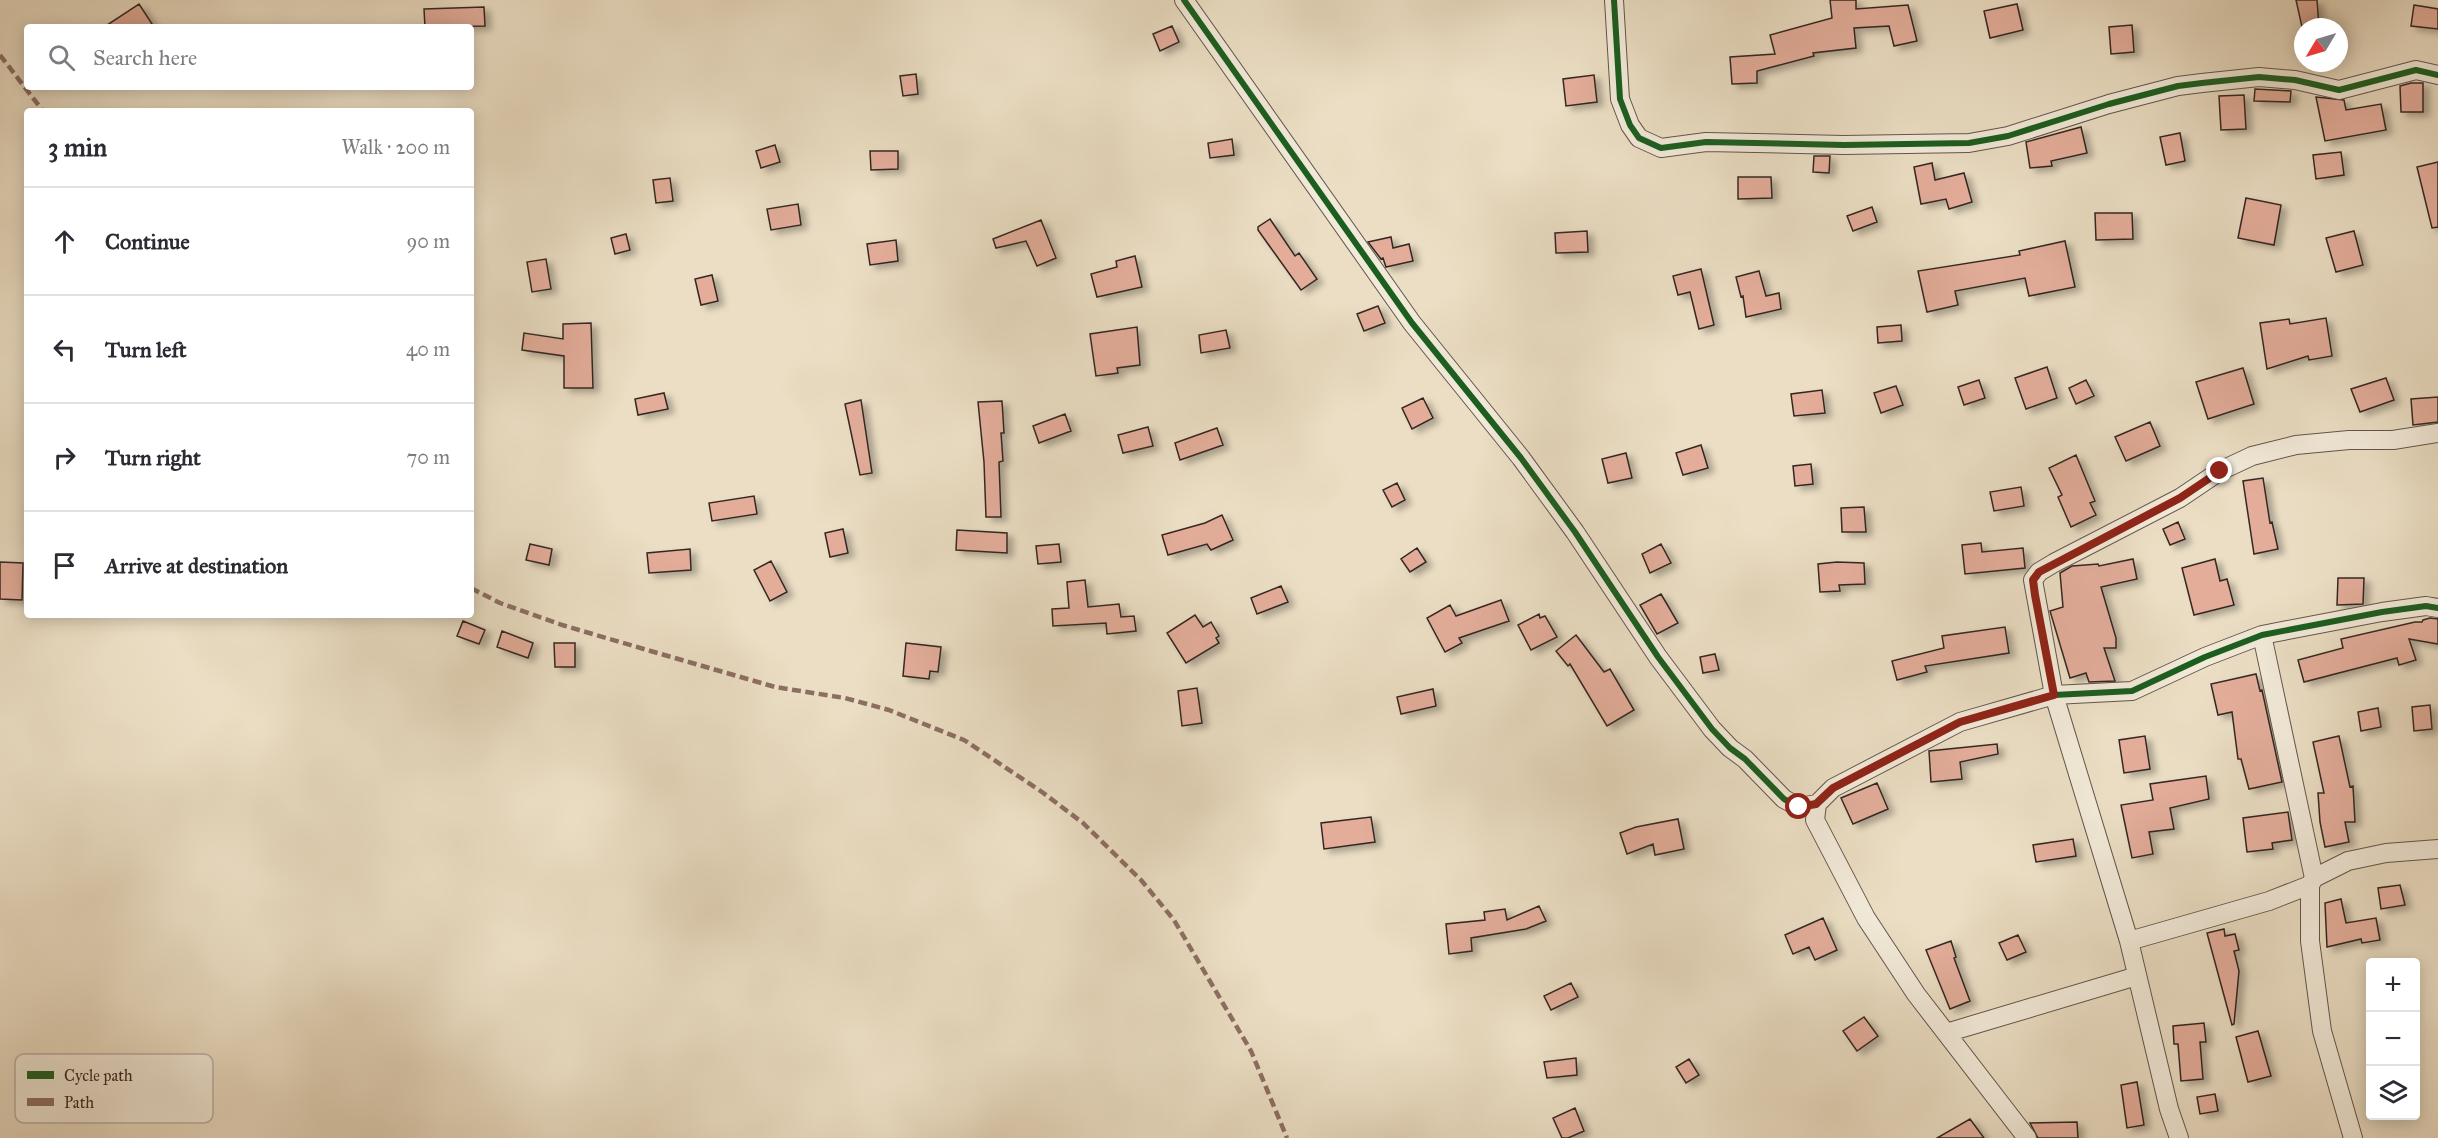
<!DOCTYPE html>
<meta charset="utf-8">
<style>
:root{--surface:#fff;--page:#f2f2f3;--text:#2b2b33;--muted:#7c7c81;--line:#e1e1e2}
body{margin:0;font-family:"IM FELL Great Primer",serif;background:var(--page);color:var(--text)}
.controls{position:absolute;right:18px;bottom:18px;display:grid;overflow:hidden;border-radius:6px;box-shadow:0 3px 15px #0003}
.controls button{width:54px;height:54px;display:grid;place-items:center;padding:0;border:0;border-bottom:2px solid var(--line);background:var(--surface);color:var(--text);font:30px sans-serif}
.compass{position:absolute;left:2294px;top:18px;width:54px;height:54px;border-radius:50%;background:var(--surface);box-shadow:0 3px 15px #0003;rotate:232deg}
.stop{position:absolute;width:18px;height:18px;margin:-14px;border:4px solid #8f2418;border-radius:50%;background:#fff}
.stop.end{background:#8f2418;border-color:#fff;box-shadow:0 2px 6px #0008}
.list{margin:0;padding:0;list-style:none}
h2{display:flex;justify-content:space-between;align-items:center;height:78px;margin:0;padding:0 24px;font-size:26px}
h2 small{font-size:20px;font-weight:400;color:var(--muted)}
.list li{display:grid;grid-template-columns:39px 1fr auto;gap:18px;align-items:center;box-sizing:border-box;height:108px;padding:0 24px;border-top:2px solid var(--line)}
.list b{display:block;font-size:22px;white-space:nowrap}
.list em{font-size:20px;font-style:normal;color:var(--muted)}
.icon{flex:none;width:33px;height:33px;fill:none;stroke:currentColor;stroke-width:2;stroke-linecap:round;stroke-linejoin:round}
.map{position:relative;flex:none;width:2438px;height:1138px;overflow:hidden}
.search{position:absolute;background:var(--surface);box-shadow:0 3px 15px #0003;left:24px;top:24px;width:450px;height:66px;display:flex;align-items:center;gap:15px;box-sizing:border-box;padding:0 21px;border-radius:6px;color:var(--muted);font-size:22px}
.panel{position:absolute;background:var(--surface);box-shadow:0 3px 15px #0003;left:24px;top:108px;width:450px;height:510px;border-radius:6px}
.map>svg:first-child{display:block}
</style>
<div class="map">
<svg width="2438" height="1138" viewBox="0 0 2438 1138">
<defs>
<filter id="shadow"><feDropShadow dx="6" dy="4" stdDeviation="3" flood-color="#0004"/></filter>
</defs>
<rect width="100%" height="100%" fill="#ebdec4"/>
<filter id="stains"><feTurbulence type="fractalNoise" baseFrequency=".00333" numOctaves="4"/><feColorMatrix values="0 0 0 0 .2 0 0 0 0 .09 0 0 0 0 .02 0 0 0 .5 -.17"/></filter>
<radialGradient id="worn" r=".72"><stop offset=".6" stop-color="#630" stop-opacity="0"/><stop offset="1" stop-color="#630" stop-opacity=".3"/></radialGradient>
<path fill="#e3ad9a" stroke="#342823" stroke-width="1.5" filter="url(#shadow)" d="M1830,0H1856V9L1908,5L1917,41L1894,46L1889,26L1854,28L1856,48L1813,53L1814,56L1757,71V83L1732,84L1730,57L1775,54L1770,35L1832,18Z
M2296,0H2317L2319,27H2302Z
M139,4L154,27H104Z
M2017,4L2023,30L1990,38L1984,11Z
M2414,5L2438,9V29L2411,26Z
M484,7L485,26L425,27L424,9Z
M2132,25L2134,52L2111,54L2109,27Z
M1172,26L1179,42L1160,51L1153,34Z
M916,74L918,94L903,96L900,76Z
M1594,75L1597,102L1566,106L1563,79Z
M2411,83H2423V112H2401L2400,86Z
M2255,89L2291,91L2290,102L2254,101Z
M2244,95L2246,129L2221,130L2219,96Z
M2316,97L2344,100L2346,110L2381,104L2386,130L2325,141Z
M2081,127L2087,153L2051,161L2052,166L2030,168L2026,142Z
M2180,133L2185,161L2166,165L2160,137Z
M1232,139L1234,155L1210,158L1208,143Z
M775,145L780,162L761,168L756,151Z
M870,151H898V169L871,170Z
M2341,152L2344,175L2316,179L2313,155Z
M1814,156H1830L1829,173L1813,172Z
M2438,162V227L2432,228L2417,167Z
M1932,163L1935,180L1964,173L1972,202L1949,209L1946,199L1921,204L1914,167Z
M1738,177H1771L1772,198L1738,199Z
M670,178L673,201L656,203L653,180Z
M2246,198L2281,205L2274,245L2238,238Z
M798,204L801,225L771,230L767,209Z
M1872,207L1877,222L1853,231L1847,216Z
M2095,213H2132L2133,239L2096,240Z
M1270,219L1295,256L1299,253L1317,279L1301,290L1258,230V227Z
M1041,220L1056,258L1037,266L1026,241L996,248L993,239Z
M1587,231L1588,252L1556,253L1555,233Z
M2354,231L2363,265L2336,272L2326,238Z
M626,234L630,250L615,254L611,238Z
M1391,237L1393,248L1409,244L1413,261L1386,267L1383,258L1381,259L1368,242Z
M896,240L898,261L870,265L867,244Z
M2065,241L2075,287L2029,296L2025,278L1955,291L1958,305L1927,312L1918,271L2020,255L2019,251Z
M1135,256L1142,287L1097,297L1091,274L1117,267L1116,261Z
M546,259L551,289L532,292L527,262Z
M1701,269L1714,325L1699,329L1690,292L1678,295L1673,276Z
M1759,271L1766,296L1779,293L1781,309L1746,317L1743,296L1741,297L1736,277Z
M712,275L718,301L701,305L695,279Z
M1378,306L1385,323L1364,331L1357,314Z
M2326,318L2332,356L2309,360L2308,356L2267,369L2260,323L2289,319L2290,324Z
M591,323L593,388H564V356L522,350L524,333L563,339V324Z
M1901,325L1902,341L1878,343L1877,327Z
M1137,327L1140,365L1117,368L1118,373L1096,376L1090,334Z
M1226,330L1230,348L1201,353L1199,335Z
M2047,367L2057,398L2026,409L2015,378Z
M2243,368L2254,404L2208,419L2196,382Z
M2386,378L2394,400L2360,412L2351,389Z
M1979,380L1985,398L1964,405L1958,387Z
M2086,380L2094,396L2076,404L2069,388Z
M1896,386L1903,405L1881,413L1874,393Z
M1822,390L1825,413L1794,416L1791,394Z
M664,393L668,409L638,415L635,399Z
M2438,397V422L2413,425L2411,399Z
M1423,398L1433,418L1412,429L1402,408Z
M861,400L872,473L860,475L845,404Z
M1002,401L1004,433H1001L1003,461L999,462L1001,517H986L984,462L978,402Z
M1065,414L1071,431L1039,443L1033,426Z
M2150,422L2160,446L2126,461L2115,437Z
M1148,427L1153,446L1123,453L1118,435Z
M1217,428L1223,445L1180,460L1175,443Z
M1701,445L1708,468L1683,475L1676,453Z
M1626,453L1632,478L1608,483L1602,459Z
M2076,455L2095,501L2090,503L2096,515L2071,527L2058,497L2062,495L2049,468Z
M1811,464L1813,484L1795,486L1793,466Z
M2263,478L2270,523L2272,522L2278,549L2254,554L2243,481Z
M1397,483L1405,500L1392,507L1383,490Z
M2021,487L2024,506L1994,511L1990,492Z
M754,496L757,514L712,521L709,503Z
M1864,507L1866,532H1842L1841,508Z
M1222,515L1233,540L1211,550L1207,544L1168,555L1162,535L1205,523Z
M2178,522L2185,539L2170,545L2163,529Z
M843,529L848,553L830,557L825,533Z
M957,530L1007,533V553L956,550Z
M1981,543L1982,552L2023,548L2025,568L1965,574L1962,545Z
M530,544L552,549L549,565L526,560Z
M1059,544L1061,562L1038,564L1036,546Z
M1661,544L1671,563L1650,573L1642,554Z
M1417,548L1426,562L1410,572L1401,559Z
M690,549L691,570L649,573L647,553Z
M2133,559L2137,579L2101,587L2116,638V648H2104L2115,681L2089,682L2086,673L2070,678L2050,611L2063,607L2060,573L2072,566L2098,564L2099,566Z
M2215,559L2220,581L2227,579L2234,605L2194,615L2182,568Z
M771,561L787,592L770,601L754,570Z
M0,562L23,563L22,600L0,599Z
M1837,562L1864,563L1865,584L1839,585L1840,591L1820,592L1818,564Z
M2338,578H2364L2363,604L2337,605Z
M1085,580L1088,607L1119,604L1121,617L1134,616L1136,631L1107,634L1106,623L1053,626L1052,609L1069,608L1067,582Z
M1281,586L1288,602L1257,614L1251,598Z
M1661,594L1678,623L1657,634L1640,605Z
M1501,600L1509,621L1459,638L1462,643L1445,652L1427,618L1450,605L1456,616Z
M1539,614L1540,618L1545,616L1557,637L1531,650L1518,625Z
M1195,615L1203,627L1211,622L1219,636L1216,638L1219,643L1186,663L1167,633Z
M2430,618L2438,619V644L2409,639L2416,660L2399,665L2397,658L2304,682L2298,660L2343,648L2341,639L2415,622H2422L2423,620Z
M463,621L485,630L479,644L457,636Z
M2005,627L2009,653L1925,666L1927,672L1897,680L1892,661L1944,648L1942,636Z
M502,631L533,643L528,658L497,647Z
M1576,635L1604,672L1610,669L1634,710L1607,726L1570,664L1568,666L1556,651Z
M554,643H575V667H555Z
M906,643L941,647L938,672L930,671L929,679L903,676Z
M1715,654L1719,670L1703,673L1700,657Z
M2256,674L2260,691L2262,690L2282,782L2249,789L2241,759H2238L2232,712L2218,715L2211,684Z
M1197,688L1202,723L1182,726L1178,691Z
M1433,689L1436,706L1401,714L1397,697Z
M2430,705L2432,729L2414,731L2412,707Z
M2378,708L2381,727L2361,731L2358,712Z
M2145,736L2150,769L2124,773L2119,740Z
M2339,736L2350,787L2353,786L2355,822H2345L2349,842L2325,847L2320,822L2318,793H2324L2313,742Z
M1997,744L1998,754L1960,762L1962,779L1931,782L1929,751Z
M2206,776L2209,799L2170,808L2174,829L2149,832L2153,854L2132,858L2121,805L2153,800L2150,784Z
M1877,783L1888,809L1853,824L1841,798Z
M2288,812L2292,840L2272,843L2273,849L2247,852L2243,818Z
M1371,817L1375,842L1324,849L1321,823Z
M1678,819L1684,849L1655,855L1653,844L1627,854L1620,833L1636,827Z
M2073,839L2076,856L2036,862L2033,845Z
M2400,885L2405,905L2381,909L2378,888Z
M2341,899L2346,923L2376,918L2380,940L2362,943L2361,939L2327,947L2325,903Z
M1539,906L1546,921L1526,929L1471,938L1472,951L1449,954L1446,924L1485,920L1484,912L1505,909L1507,920Z
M1823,918L1837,950L1815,960L1809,947L1793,954L1785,935Z
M2224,929L2225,936L2235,934L2239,950L2234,951L2239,971L2234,1024L2232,1025L2207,933Z
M2018,935L2026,952L2007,960L1999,943Z
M1951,941L1956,957L1954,958L1970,1001L1950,1009L1926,950Z
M1571,983L1578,997L1551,1010L1544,996Z
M1864,1017L1878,1036L1857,1051L1843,1031Z
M2204,1023L2206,1042H2200L2203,1079L2181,1081L2178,1044H2174L2173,1026Z
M2258,1031L2271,1076L2248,1082L2236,1037Z
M1576,1058L1577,1075L1547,1078L1544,1062Z
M1689,1059L1699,1075L1686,1083L1676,1067Z
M2137,1082L2144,1125L2127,1128L2121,1085Z
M2215,1094L2218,1111L2200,1114L2197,1097Z
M1575,1108L1584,1131L1568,1138H1562L1553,1118Z
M1970,1119L1984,1138H1937Z
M2077,1122L2078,1138H2038L2030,1123Z"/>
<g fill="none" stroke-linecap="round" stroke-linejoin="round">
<g stroke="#62564b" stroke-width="20">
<path id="minor" d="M1184,0L1412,323L1521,458L1575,532L1658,657L1712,729L1730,748L1745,759L1784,799L1799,807L1817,804L1833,788L1960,722L2054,695L2132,691L2205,657L2262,635L2382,612L2426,606L2438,608
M1614,0L1620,99L1630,125L1639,138L1661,148L1706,142L1844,145L1969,143L2008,136L2109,104L2178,86L2202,83L2259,77L2295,80L2339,90L2416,70L2438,75
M2262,635L2314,878
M1817,804L1815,820L1866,918L1916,994L2027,1138
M2310,885V941L2322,1031L2353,1138
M2129,941L2269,901L2310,885L2314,878L2348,861L2386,853L2438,849
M1946,1033L2137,976
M2179,1138L2169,1109L2129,941L2054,695L2033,580L2039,572L2054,563L2180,498L2220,471L2252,456L2296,445L2349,440H2393L2438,433"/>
</g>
<use href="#minor" stroke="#f2ead9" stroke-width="18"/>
<path stroke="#8d6e63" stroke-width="4.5" stroke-dasharray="9 4.5" stroke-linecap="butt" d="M0,55L43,111
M471,588L500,603L562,625L654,652L775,687L845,698L889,710L964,740L1042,792L1083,823L1141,880L1174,920L1251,1051L1287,1138"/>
<g stroke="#f2ead9" stroke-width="10">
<path id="cycleway" d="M1184,0L1412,323L1521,458L1575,532L1658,657L1712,729L1730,748L1745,759L1784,799L1799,807L1817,804L1833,788L1960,722L2054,695L2132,691L2205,657L2262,635L2382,612L2426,606L2438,608
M1614,0L1620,99L1630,125L1639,138L1661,148L1706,142L1844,145L1969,143L2008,136L2109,104L2178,86L2202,83L2259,77L2295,80L2339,90L2416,70L2438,75"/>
</g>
<use href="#cycleway" stroke="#1b5e20" stroke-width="6"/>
</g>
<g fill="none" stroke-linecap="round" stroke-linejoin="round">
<path stroke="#8f2418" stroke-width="8" d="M1799,807L1816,804L1833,788L1960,722L2054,695L2035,595L2033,580L2039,572L2180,498L2220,471"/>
</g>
<rect x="15" y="1054" width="198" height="69" rx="9" fill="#f2ead9" stroke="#b9b0a2" stroke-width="1.5"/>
<rect x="27" y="1071" width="27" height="8" fill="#1b5e20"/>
<rect x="27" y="1098" width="27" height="8" fill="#8d6e63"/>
<g font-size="16" fill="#342823">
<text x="64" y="1081">Cycle path</text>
<text x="64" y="1108">Path</text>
</g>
<rect width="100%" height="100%" filter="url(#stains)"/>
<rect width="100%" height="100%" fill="url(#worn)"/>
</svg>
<div class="controls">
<button>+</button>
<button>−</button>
<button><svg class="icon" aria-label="layers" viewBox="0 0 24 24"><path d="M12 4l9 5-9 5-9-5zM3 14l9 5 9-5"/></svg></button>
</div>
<svg class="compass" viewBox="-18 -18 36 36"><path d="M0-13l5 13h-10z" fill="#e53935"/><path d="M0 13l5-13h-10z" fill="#7c7c81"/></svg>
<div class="stop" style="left:1799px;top:807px"></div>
<div class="stop end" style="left:2220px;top:471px"></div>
<div class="search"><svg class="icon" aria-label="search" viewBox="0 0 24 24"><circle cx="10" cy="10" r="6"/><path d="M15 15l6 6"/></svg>Search here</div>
<section class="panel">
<h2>3 min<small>Walk · 200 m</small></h2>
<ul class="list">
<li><svg class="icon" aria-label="ahead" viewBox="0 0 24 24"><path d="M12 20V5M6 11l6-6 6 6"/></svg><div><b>Continue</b></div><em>90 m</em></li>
<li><svg class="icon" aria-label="left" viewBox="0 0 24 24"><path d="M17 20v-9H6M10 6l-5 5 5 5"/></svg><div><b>Turn left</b></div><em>40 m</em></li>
<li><svg class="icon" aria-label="right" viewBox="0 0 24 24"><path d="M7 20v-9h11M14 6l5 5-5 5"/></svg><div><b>Turn right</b></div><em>70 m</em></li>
<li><svg class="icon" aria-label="arrive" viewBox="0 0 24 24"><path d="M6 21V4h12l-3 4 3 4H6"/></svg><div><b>Arrive at destination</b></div></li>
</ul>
</section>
</div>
